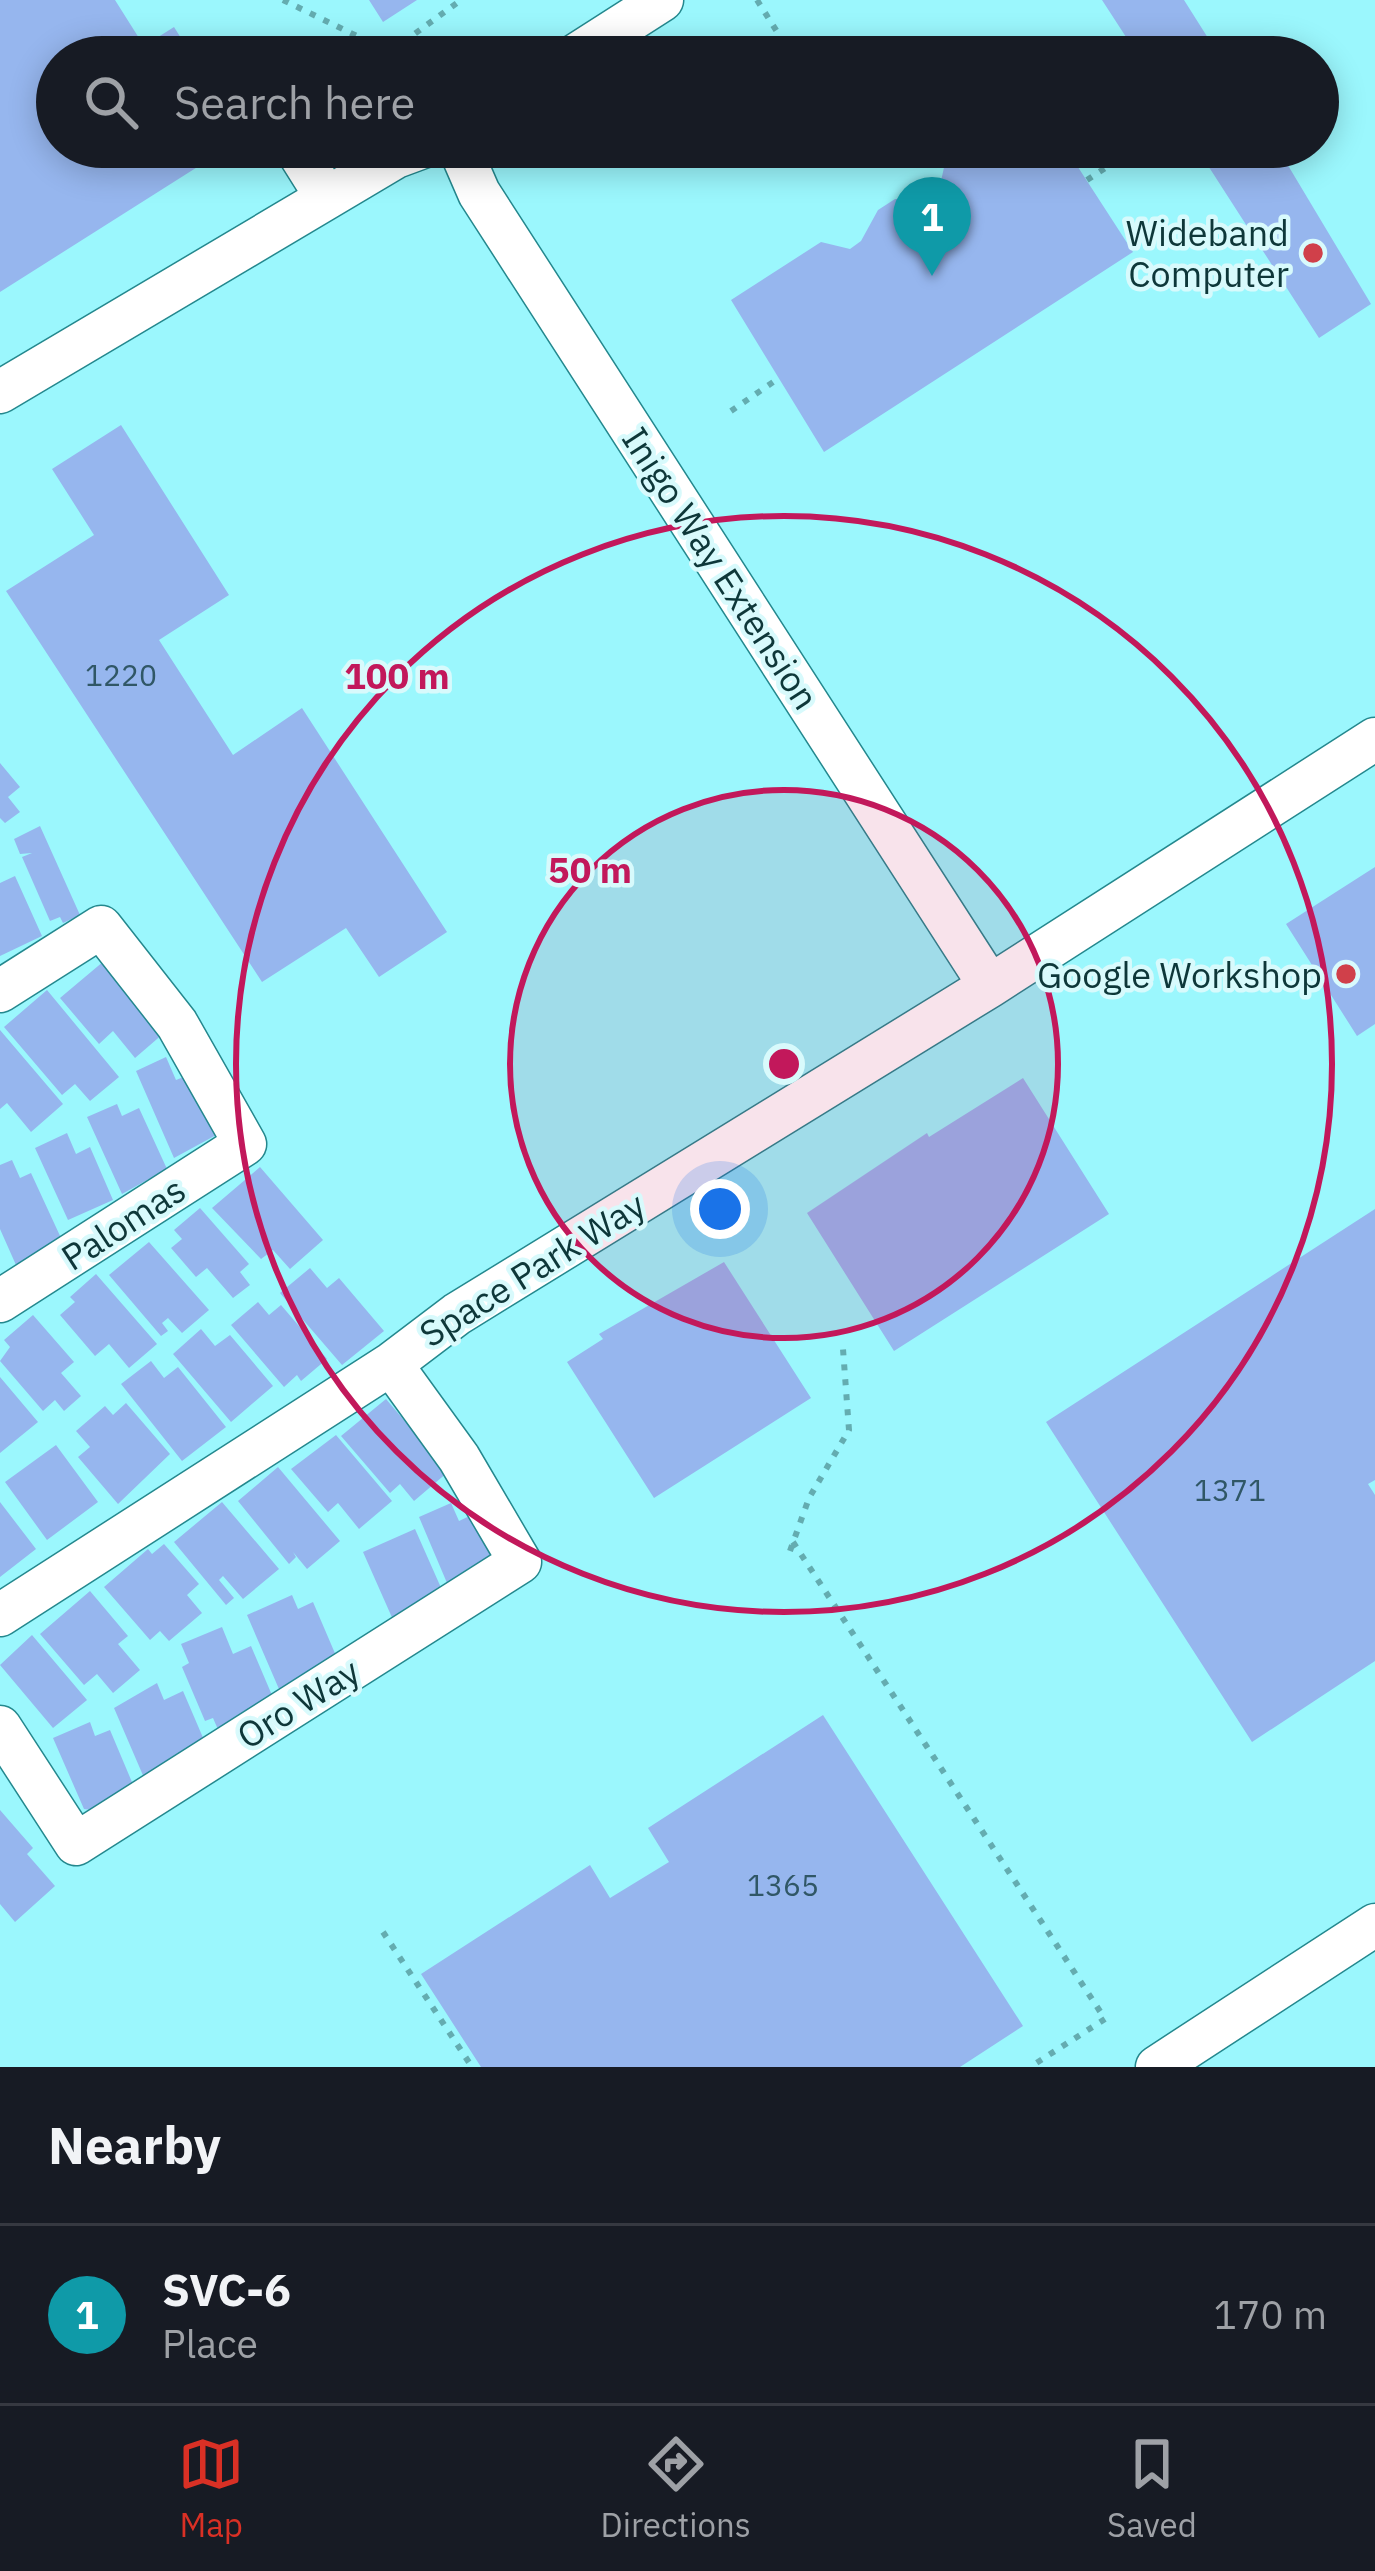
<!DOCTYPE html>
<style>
:root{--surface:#171b24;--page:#20242c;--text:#f1f3f6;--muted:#9ea1a6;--line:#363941;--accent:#d93025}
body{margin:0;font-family:"IBM Plex Sans",sans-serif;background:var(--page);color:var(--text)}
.you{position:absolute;left:720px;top:1209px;width:42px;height:42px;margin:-30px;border:9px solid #fff;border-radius:50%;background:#1a73e8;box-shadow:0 0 0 18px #1a73e833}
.badge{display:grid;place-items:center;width:78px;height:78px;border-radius:50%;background:var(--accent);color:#fff;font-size:39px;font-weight:700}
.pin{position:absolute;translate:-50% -99px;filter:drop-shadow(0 3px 6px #0008)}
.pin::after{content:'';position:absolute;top:63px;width:42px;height:36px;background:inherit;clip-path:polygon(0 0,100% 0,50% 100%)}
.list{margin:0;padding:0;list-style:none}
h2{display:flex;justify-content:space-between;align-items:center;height:156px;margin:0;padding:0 48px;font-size:51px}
h2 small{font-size:39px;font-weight:400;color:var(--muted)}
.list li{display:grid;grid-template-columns:78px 1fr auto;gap:36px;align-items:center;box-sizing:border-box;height:180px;padding:0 48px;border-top:3px solid var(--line)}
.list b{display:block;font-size:45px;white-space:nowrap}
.list p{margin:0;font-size:39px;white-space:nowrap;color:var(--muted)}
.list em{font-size:39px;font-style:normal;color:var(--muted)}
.icon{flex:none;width:66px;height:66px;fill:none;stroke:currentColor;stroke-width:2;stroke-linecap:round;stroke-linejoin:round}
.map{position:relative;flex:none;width:1375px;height:2067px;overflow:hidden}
.search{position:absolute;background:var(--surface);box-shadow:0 6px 30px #0003;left:36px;right:36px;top:36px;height:132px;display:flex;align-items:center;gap:30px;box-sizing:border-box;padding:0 42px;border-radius:66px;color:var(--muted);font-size:45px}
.sheet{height:336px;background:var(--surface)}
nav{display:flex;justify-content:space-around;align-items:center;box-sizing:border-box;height:168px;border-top:3px solid var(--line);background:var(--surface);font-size:33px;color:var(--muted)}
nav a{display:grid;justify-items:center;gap:6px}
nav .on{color:var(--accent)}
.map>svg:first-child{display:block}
</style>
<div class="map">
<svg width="1375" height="2067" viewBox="0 0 1375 2067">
<rect width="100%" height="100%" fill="#9bf7fd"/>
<path fill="#96b6ee" d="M0,0H115L144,46L174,27L193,57H57V147H229L0,292Z
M369,0H417L383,22Z
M1102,0H1184L1220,57H1139Z
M970,147H1065L1133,252L824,452L731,300L821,242L850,249L861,241L878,210L895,199H926L939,190L945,163Z
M1196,147H1277L1371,304L1319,338Z
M121,425L229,595L159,640L233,755L302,708L447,932L379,977L346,928L262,982L6,591L94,535L52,469Z
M0,763L20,787L8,797L20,812L5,823L0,818Z
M40,826L80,915L63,923L60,917L50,921L22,857L32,853L20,854L14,839Z
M1375,867V1024L1357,1036L1286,924Z
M15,876L42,936L0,956V883Z
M104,961L164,1033L135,1058L113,1031L99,1044L60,998Z
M47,990L119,1077L90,1101L75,1084L62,1095L4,1027Z
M0,1030L63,1104L31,1132L7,1103L0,1109Z
M166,1057L176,1080L191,1074L218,1134L174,1158L136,1071Z
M1023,1078L1109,1214L894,1351L807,1213L927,1133L929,1137Z
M117,1104L122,1116L139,1108L167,1169L122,1194L87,1117Z
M67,1133L76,1154L90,1147L113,1200L68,1220L35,1148Z
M12,1160L20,1178L31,1173L61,1238L16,1265L0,1229V1165Z
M260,1167L323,1240L290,1269L273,1250L261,1259L212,1208Z
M200,1208L249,1264L240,1272L250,1285L233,1298L207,1268L196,1277L171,1248L182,1239L174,1230Z
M1375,1209V1480L1368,1484L1375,1495V1661L1252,1742L1046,1422Z
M149,1242L209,1310L182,1333L168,1318L162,1323L168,1331L161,1336L109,1275Z
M724,1262L811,1398L654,1498L567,1362L603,1339L599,1334Z
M310,1268L327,1288L339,1278L384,1331L342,1365L280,1293Z
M96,1274L157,1344L129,1368L109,1344L95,1356L60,1315L75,1302L70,1297Z
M258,1302L269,1315L281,1305L327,1359L301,1381L297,1375L284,1387L231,1325Z
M33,1315L74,1362L61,1373L81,1396L64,1411L55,1400L43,1411L0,1361L10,1347L4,1340Z
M201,1329L215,1346L230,1335L273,1386L231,1422L173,1354Z
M151,1361L164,1378L178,1367L226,1427L182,1461L121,1384Z
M0,1377L38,1422L0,1453Z
M386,1399L448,1472L414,1501L400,1484L390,1493L341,1436Z
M126,1403L170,1454L118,1504L78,1457L90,1447L76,1431L105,1406L113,1415Z
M336,1435L392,1501L359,1529L338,1503L328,1512L291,1469Z
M56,1445L98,1502L47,1540L5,1482Z
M278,1467L340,1541L307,1569L293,1552L296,1557L289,1564L238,1501Z
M0,1502L36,1549L0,1577Z
M222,1502L279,1569L243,1599L223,1576L219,1580L234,1598L226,1605L174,1542Z
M451,1503L459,1521L476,1513L498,1563L450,1590L419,1517Z
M415,1529L446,1599L394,1622L363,1552Z
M164,1544L199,1584L187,1595L202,1613L169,1641L160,1631L150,1640L104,1587L148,1549L152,1554Z
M90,1591L128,1636L118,1644L140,1670L113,1693L97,1674L84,1685L40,1634Z
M292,1595L298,1609L313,1602L340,1665L282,1696L247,1615Z
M222,1627L233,1654L251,1646L277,1707L220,1734L213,1718L205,1721L182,1667L189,1663L181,1644Z
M32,1635L87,1700L53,1728L0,1665Z
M157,1683L164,1700L183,1691L210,1754L148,1787L114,1708Z
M823,1715L1023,2026L960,2067H481L421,1974L590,1865L610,1898L669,1862L648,1828Z
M90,1722L95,1736L110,1730L137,1794L109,1812L84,1809L53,1738Z
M0,1810L33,1848L27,1854L55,1886L15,1922L0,1904Z"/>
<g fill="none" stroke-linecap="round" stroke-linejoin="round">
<g stroke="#24888e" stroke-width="45">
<path id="minor" d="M573,57L662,0
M295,147L327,198
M459,147L479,193L990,986
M0,392L396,157L423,147
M0,991L101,927L177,1024L245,1144L0,1301
M0,1615L391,1364L457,1314L990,986L1375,739
M0,1727L76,1844L520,1562L459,1458L391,1364
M1157,2067L1375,1925"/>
</g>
<path stroke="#64acb0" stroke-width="6" stroke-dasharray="6 9" stroke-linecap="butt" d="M283,0L400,57
M757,0L793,57
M391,51L461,0
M1087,180L1137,147
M731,411L779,378
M793,1542L1105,2019L1030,2067
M790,1551L809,1498L849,1430L843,1349
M383,1932L472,2067"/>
<use href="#minor" stroke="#fff" stroke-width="42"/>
</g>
<circle cx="784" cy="1064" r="274" fill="#c2185b" fill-opacity=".12"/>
<g fill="none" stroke="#c2185b" stroke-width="6">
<circle cx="784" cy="1064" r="274"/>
<circle cx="784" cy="1064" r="548"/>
</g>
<g fill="#d0404a" stroke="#d8fafc" stroke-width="4.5">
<circle cx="1313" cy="253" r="12"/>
<circle cx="1346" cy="974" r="12"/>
</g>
<g text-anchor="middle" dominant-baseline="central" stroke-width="9" stroke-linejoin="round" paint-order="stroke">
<g font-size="30" fill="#305766">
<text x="121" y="674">1220</text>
<text x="1230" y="1489">1371</text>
<text x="783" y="1884">1365</text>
</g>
<g font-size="36" fill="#0e3739" stroke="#d8fafc" text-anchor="end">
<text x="1289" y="232">Wideband<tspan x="1289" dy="41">Computer</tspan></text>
<text x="1322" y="974">Google Workshop</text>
</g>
<g font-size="36" fill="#0e3739" stroke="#d8fafc">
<text transform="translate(721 568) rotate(57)">Inigo Way Extension</text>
<text transform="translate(123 1223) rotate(-33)">Palomas</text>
<text transform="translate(532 1269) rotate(-32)">Space Park Way</text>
<text transform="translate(298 1703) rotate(-32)">Oro Way</text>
</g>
</g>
<circle cx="784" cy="1064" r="18" fill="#c2185b" stroke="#d8fafc" stroke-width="6"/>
<g font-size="36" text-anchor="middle" font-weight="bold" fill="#c2185b" stroke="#d8fafc" stroke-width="9" stroke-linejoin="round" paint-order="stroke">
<text x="397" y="689">100 m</text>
<text x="590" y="883">50 m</text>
</g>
</svg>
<div class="you"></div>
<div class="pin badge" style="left:932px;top:276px;background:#0f9aa8">1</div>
<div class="search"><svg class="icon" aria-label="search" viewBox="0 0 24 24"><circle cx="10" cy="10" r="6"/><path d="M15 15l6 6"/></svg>Search here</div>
</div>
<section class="sheet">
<h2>Nearby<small></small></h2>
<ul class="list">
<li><span class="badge" style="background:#0f9aa8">1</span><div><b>SVC-6</b><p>Place</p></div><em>170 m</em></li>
</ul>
</section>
<nav>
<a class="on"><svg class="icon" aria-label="map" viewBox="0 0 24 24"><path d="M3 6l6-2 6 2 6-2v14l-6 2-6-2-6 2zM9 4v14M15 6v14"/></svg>Map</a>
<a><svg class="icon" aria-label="directions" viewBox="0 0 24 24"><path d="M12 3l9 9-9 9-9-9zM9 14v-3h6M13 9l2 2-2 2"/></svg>Directions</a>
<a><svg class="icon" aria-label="saved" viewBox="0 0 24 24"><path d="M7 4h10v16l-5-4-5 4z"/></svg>Saved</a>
</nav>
